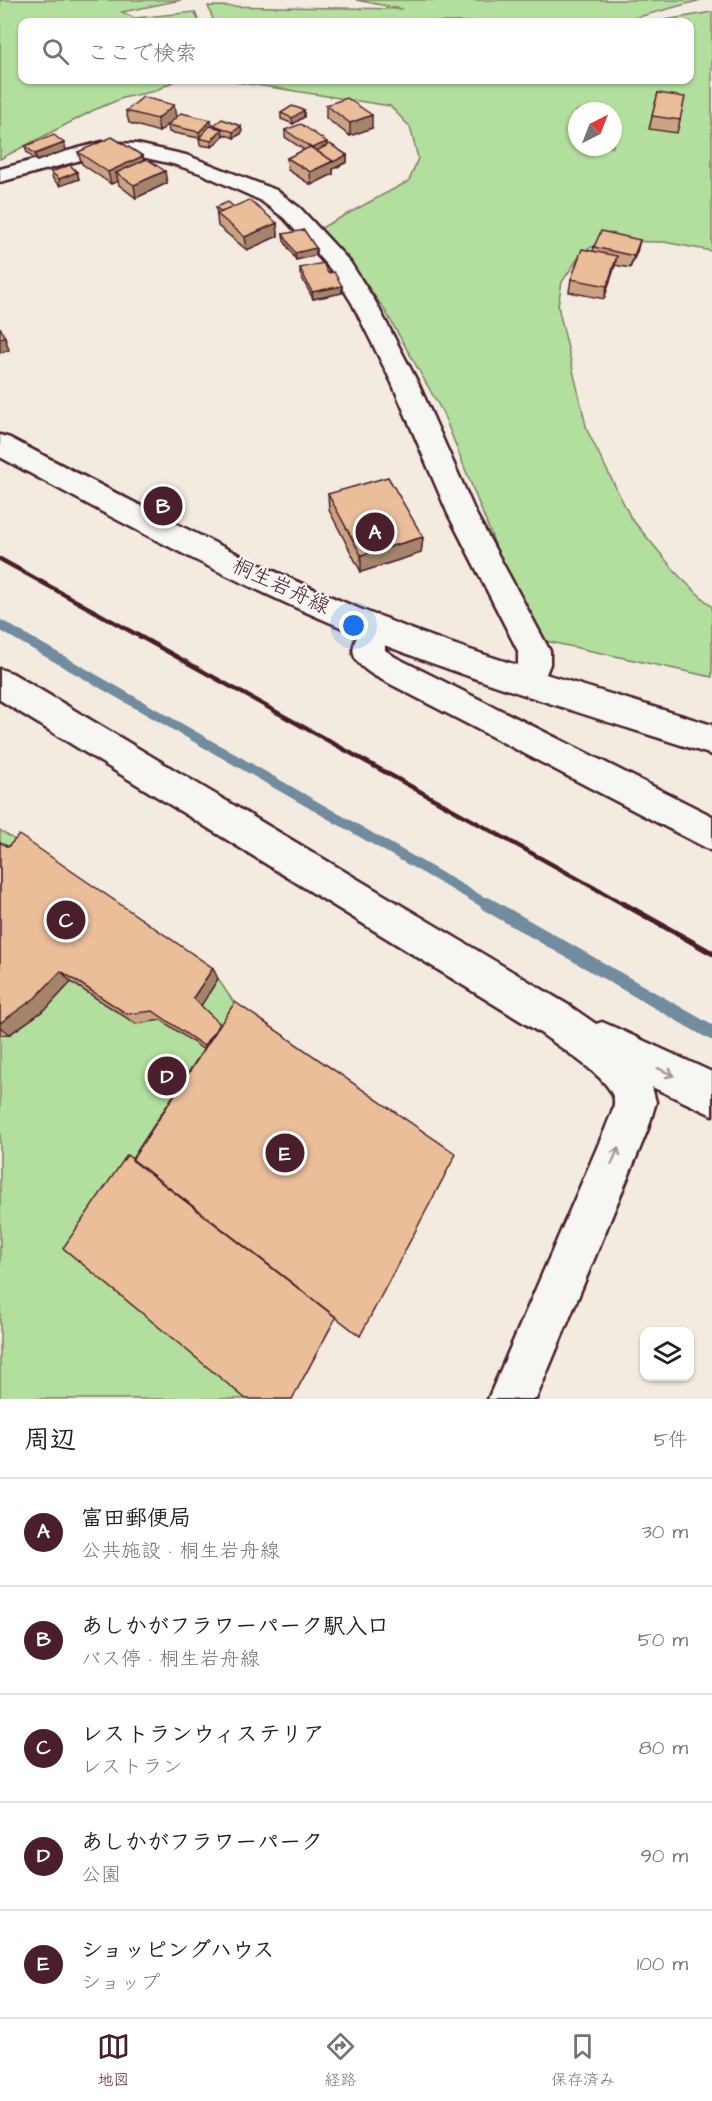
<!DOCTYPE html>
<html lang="ja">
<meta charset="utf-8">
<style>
:root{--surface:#fff;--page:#f2f2f2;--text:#202124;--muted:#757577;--line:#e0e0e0;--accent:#4a1f2b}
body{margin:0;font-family:"Architects Daughter","Klee One",sans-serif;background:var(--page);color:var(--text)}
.controls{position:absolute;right:18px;bottom:18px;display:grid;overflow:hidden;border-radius:12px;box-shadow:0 2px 4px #0004}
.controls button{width:54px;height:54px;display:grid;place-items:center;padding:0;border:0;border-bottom:2px solid var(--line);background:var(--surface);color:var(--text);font:30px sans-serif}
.compass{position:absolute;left:568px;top:102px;width:54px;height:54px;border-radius:50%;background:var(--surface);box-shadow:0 2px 4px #0004;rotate:42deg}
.you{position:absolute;left:354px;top:626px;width:21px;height:21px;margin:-15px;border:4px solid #fff;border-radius:50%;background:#1a73e8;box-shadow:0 0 0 9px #1a73e833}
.badge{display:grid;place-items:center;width:39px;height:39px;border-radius:50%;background:var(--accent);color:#fff;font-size:20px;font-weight:700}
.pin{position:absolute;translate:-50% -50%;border:3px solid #fff;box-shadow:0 2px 6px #0006}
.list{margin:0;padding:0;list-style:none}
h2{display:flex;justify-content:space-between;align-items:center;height:78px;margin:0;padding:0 24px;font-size:26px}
h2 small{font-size:20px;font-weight:400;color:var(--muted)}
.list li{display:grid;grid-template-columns:39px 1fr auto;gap:18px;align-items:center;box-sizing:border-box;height:108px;padding:0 24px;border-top:2px solid var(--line)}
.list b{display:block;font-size:22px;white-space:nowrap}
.list p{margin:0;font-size:20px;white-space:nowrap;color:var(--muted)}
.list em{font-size:20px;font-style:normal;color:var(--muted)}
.icon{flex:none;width:33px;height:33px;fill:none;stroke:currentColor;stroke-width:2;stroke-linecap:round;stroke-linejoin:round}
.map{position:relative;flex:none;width:712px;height:1399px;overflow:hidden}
.search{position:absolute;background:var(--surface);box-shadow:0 2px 4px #0004;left:18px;right:18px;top:18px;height:66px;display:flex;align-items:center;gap:15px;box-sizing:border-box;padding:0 21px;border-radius:12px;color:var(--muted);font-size:22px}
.sheet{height:618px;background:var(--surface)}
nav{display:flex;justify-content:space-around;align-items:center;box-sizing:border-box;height:84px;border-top:2px solid var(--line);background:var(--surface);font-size:16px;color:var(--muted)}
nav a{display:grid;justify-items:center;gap:3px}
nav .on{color:var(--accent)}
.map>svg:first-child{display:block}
</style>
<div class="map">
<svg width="712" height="1399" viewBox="0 0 712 1399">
<rect width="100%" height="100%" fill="#f4ebe0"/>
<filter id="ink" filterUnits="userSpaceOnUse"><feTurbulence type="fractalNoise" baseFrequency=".0167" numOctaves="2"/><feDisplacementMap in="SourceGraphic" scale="12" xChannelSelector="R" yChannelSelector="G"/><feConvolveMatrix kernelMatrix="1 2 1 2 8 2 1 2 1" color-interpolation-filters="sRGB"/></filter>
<g filter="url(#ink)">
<path fill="#b2df9d" stroke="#7e7f64" stroke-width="1.5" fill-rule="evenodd" d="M0,0H181L122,12L135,18L195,12L199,22H22V80H184H176L155,91L123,98L94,110L0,159Z
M356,0H701L620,22H214L208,6L402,9Z
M712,12V251L664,242L605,241L583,251L562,282L558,306L587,430L631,518L679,576L712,607V677L532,638L443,413L384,309L352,264L321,228L409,181L418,158L410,127L390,106L237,82L236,80H690V22H654ZM577,111H613V147H577Z
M0,830L218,979L239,1010L337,1316L292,1399H0Z"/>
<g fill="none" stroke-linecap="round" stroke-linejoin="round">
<path stroke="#718c9f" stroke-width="10" d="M0,625L490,906"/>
<path stroke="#718c9f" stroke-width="14" d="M487,904L712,1033"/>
<g stroke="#4a1f2b" stroke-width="5">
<path id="minor" d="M102,142L137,144L186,155L276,190L300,208L350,262L376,303L418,383L476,514L550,651V664L539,691L527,695L515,691L511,681L518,664V651L448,514L392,383L352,303L332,271L284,218L260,200L200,173L173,164L137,156L103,154L0,182V169Z
M377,615L388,619L393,628L385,644V650L395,657L712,816V851L373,675C344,656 352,646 366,619Z
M0,669L12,673L570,1006L596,1024L602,1022L616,1028L712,1072V1115L652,1087L656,1102L648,1129L536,1399H488L606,1127C609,1118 615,1109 614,1100C611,1078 559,1047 542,1034L0,700Z"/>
</g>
<g stroke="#4a1f2b" stroke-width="5">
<path id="major" d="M0,435L10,438C125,498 240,559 360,609C474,656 594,688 712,725V755C587,714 459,678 338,626C222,577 111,517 0,457Z"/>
</g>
<use href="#minor" fill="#f6f6f2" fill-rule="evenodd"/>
<use href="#major" fill="#f6f6f2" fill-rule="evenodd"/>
<path stroke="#4a1f2b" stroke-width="4.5" d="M0,559L627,906"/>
<path stroke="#4a1f2b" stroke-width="6" d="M624,904L712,953"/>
</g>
<path fill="#caa384" stroke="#4a1f2b" stroke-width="1.5" d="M658,93L680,120L677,133L649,129Z
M174,105L175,118L214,127V125L241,126L242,133L234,138L223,134V136L212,147L200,145L199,138L169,132L168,125L173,121L159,132L129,123L126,111Z
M326,105L372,128L350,136L326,118Z
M304,110V117L293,124L281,119V113Z
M285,130L327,146L347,155V162L333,169V174L311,185L288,170L287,158L304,150L285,137Z
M64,143L66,150L37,161L27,153L25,146Z
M78,152L143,156V160L167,183L136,198L119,185L118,181L111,184L82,164Z
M51,172H77L79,179L60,186L53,179Z
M216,207H234L277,223L278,236L247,250L218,226Z
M283,234L316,248V255L296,260L284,241Z
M640,240L630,268L615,265L604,299L569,292L571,279L593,251L594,247Z
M300,268L328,273L342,286V293L313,299L300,274Z
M328,494L423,537L421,553L361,572L329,510Z
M0,842L218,979L200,1006L220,1024L132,1159L204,1050L161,1020L136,1024L71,982L47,1008L10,1034L0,1035Z"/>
<path fill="#a4856c" stroke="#4a1f2b" stroke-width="1.5" d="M174,105L176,118L159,132L157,119Z
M304,110V117L293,124L292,118Z
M372,115V128L350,136V123Z
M211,120L212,126L200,139L199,132Z
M241,126L242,133L234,138L233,132Z
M222,129L223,136L212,147L211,141Z
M327,142V148L315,151L311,148Z
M64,143L66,150L37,161L35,154Z
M347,155V162L333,169V174L311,185L310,172Z
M143,156L145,169L116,173L118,181L111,184L108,172Z
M165,171L167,183L136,198L134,185Z
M77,172L79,179L60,186L59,179Z
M277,223L278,236L247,250L245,237Z
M640,240L637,252L630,268L634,256Z
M316,248V255L296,260L295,253Z
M617,256L614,269L604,299L607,286Z
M342,286V293L313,299L312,292Z
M5,337L9,350L0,353V338Z
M423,537L421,553L361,572V555Z
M213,968L218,979L199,1009L193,998Z
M61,971L71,982L47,1008L10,1034L0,1027V1023Z
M220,1024L209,1054L204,1046Z"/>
<path fill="#ebbe9a" stroke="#4a1f2b" stroke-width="1.5" d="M658,93L685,97L680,120L652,116Z
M143,97L174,105L157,119L126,111Z
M347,98L372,115L350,123L326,105Z
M292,106L304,110L292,118L281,113Z
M181,113L211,120L199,132L168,125Z
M222,119L241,126L233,132L214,125Z
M301,124L327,142L312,148L285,130Z
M210,126L222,129L211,141L199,138Z
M54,135L64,143L35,154L25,146Z
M112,137L143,156L108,172L78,152Z
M330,144L347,155L333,162V161L316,151Z
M310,147L333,161L310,172L287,158Z
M147,159L165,171L134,185L116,173Z
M70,165L77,172L59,179L51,172Z
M249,200L277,223L245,237L217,214Z
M228,202L234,207L221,212L216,207Z
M304,230L316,248L295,253L283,234Z
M601,231L640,240L634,256L594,247Z
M582,249L617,256L607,286L571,279Z
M323,263L328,273L334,272L342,286L312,292L300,268Z
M0,327L5,337L0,338Z
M388,477L423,537L361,555L328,494Z
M19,835L213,968L193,998L220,1024L204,1046L153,1011L127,1014L61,971L35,998L0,1023V842L8,847Z
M235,1002L456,1154L360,1336L132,1160Z
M127,1155L336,1317L292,1399H246L63,1248Z"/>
<defs><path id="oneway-shaft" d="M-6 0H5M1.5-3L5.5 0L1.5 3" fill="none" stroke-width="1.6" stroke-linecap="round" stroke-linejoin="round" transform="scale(1.5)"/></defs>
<g stroke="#a99598">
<use href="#oneway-shaft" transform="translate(666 1072) rotate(25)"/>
<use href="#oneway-shaft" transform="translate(615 1156) rotate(-67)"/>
</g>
</g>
<g text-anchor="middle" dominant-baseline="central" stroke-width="4.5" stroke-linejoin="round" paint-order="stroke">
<g font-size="21" fill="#4a1f2b" stroke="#f6f6f2">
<text transform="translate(281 586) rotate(25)">桐生岩舟線</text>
</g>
</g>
</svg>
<div class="controls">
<button><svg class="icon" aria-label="layers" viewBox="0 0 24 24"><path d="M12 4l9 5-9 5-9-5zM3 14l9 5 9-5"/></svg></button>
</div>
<svg class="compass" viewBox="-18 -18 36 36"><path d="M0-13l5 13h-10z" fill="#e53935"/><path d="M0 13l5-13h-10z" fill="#757577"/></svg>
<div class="you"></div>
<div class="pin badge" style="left:375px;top:532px">A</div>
<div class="pin badge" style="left:163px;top:506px">B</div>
<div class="pin badge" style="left:66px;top:920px">C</div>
<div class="pin badge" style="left:167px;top:1076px">D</div>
<div class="pin badge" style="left:285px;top:1153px">E</div>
<div class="search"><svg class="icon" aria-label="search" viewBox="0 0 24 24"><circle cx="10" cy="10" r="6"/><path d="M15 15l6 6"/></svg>ここで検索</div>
</div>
<section class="sheet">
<h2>周辺<small>5件</small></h2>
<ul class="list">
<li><span class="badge">A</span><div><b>富田郵便局</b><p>公共施設 · 桐生岩舟線</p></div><em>30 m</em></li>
<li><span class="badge">B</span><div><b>あしかがフラワーパーク駅入口</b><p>バス停 · 桐生岩舟線</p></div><em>50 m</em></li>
<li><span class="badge">C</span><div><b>レストランウィステリア</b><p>レストラン</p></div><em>80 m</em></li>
<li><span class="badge">D</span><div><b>あしかがフラワーパーク</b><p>公園</p></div><em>90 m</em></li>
<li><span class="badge">E</span><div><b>ショッピングハウス</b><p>ショップ</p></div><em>100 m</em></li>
</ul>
</section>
<nav>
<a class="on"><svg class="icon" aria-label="map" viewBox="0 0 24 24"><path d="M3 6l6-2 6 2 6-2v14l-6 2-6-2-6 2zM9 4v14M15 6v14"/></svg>地図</a>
<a><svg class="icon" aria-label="directions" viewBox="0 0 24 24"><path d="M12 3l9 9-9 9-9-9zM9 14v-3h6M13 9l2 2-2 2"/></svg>経路</a>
<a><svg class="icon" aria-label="saved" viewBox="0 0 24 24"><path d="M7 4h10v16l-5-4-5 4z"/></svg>保存済み</a>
</nav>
